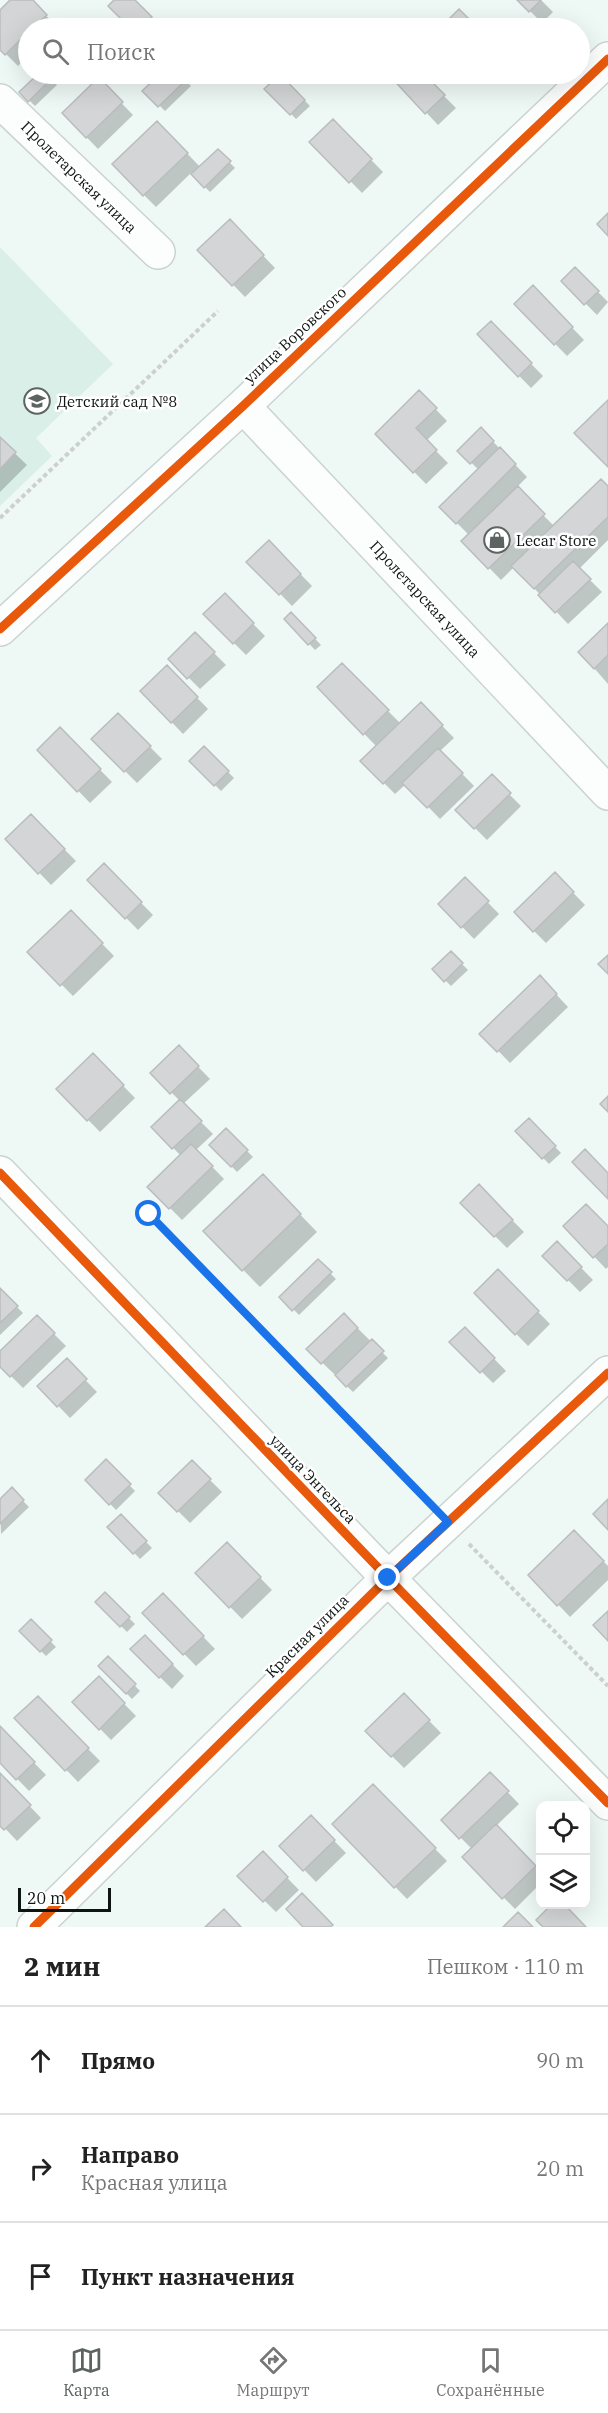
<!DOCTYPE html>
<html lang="ru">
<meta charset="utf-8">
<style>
:root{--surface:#fff;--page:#f6f6f6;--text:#222;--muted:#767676;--line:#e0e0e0;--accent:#5c6461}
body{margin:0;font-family:"IBM Plex Serif",serif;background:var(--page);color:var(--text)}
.controls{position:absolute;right:18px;bottom:18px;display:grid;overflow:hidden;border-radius:12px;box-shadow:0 6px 24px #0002}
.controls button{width:54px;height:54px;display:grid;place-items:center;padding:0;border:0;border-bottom:2px solid var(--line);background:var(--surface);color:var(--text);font:30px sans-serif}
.scale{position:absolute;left:18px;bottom:15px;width:93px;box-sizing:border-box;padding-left:6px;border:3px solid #0d1412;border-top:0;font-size:16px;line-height:21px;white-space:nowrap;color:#0d1412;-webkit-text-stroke:4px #fff;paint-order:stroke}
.stop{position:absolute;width:18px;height:18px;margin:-14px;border:4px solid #1a73e8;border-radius:50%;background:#fff}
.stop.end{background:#1a73e8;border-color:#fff;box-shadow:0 2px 6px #0008}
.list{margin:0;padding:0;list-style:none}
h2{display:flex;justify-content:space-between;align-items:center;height:78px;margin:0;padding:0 24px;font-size:26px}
h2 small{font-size:20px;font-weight:400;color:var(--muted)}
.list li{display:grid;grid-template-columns:39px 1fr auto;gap:18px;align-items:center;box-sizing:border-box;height:108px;padding:0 24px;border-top:2px solid var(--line)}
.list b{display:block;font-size:22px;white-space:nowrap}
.list p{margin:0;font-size:20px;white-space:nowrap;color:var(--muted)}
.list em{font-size:20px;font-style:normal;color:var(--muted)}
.icon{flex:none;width:33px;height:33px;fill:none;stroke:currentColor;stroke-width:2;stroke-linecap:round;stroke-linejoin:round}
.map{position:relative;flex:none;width:608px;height:1927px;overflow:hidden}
.search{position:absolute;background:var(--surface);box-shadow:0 6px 24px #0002;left:18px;right:18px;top:18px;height:66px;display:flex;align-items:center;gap:15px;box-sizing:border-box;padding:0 21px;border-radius:33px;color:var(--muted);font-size:22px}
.sheet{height:402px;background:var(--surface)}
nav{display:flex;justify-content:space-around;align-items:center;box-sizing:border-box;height:84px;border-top:2px solid var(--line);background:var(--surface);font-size:16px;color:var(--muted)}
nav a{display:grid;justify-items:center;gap:3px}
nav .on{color:var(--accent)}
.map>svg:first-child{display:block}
</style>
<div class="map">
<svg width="608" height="1927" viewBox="0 0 608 1927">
<rect width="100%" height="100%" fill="#eef8f5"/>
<path fill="#dbefe9" d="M0,247L113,364L36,438L52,456L0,506Z"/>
<path fill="#0003" d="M13,0H31L57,27L28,28V55L18,66L0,48V12Z
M116,0H133L161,28H132L110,6Z
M519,0H541L553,12L542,23Z
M41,74H46L57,85L35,106L21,92Z
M163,74H179L191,86L165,111L145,91Z
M390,74H422L456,108L438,125Z
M280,76L310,106L296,119L267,89Z
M99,80L133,115L98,149L64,114Z
M333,121L383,172L362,193L312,142Z
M182,148L202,169L218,151L235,168L210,192L191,173L156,207L114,165Z
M230,221L275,268L245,297L199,250Z
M575,269L608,302L597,315L563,281Z
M533,287L584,340L567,356L516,304Z
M491,323L543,376L531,388L479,335Z
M419,392L447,421L426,441L448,463L426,484L377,434Z
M481,429L527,477L516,488L554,526L608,487V540L579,569L602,592L568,624L514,567L501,580L463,541L469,535L441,507L479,470L459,451Z
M0,439L27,465L0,492Z
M269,542L312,586L292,606L249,562Z
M225,595L265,636L246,655L205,614Z
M291,614L321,645L315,650L286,619Z
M608,625V684L580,652Z
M195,634L226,665L200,689L170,659Z
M342,665L401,724L421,704L454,738L440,751L474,786L440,819L406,784L395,794L362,761L377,747L319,687Z
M167,667L208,709L183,734L142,691Z
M118,715L162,759L137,783L93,739Z
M60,729L112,782L90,803L39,750Z
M204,748L234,778L221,791L191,761Z
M492,777L521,806L487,840L457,810Z
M31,816L76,861L51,885L7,839Z
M104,865L153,915L138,930L89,880Z
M555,874L585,905L546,943L516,913Z
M465,879L499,914L474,939L440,904Z
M71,912L114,956L73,996L29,952Z
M451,953L468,970L451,986L434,969Z
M540,977L568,1007L510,1063L482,1034Z
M179,1047L210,1079L183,1104L213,1134L196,1150L224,1179L182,1220L149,1187L181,1156L153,1127L180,1101L152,1073Z
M93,1055L135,1098L100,1132L58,1089Z
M529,1120L561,1153L549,1164L517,1131Z
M226,1130L253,1157L237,1172L211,1145Z
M263,1176L317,1232L260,1287L205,1231Z
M479,1187L524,1232L507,1248L462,1203Z
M565,1226L608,1228V1267L606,1269Z
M557,1243L593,1280L580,1292L544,1256Z
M318,1261L336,1279L299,1315L281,1297Z
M498,1271L550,1324L528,1346L476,1293Z
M0,1290L23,1313L0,1335Z
M344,1315L388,1358L353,1392L308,1349Z
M37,1317L66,1346L23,1388L0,1365V1353Z
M465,1329L506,1371L493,1383L452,1342Z
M66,1360L97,1392L70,1418L39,1386Z
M106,1461L135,1491L116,1510L87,1480Z
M192,1462L222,1492L190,1523L160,1493Z
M12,1490L29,1507L1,1534L0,1501Z
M121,1516L152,1548L140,1559L109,1527Z
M574,1532L608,1566V1580L570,1617L530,1575Z
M227,1544L272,1590L242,1619L197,1573Z
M105,1594L135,1624L127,1632L97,1602Z
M163,1595L215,1649L196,1666L144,1613Z
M31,1621L56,1647L46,1656L21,1631Z
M145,1637L184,1676L172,1689L132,1649Z
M108,1658L140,1691L132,1699L100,1666Z
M99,1678L136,1716L111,1740L74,1702Z
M404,1695L441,1733L404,1768L367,1731Z
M38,1698L100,1761L78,1782L16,1718Z
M0,1728L46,1775L29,1791L0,1761Z
M490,1774L519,1804L496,1826L540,1872V1884L515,1909L464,1857L472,1849L443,1820Z
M0,1775L41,1818L17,1841L0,1823Z
M373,1786L447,1861L407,1899L334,1824Z
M311,1817L346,1853L316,1882L281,1846Z
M263,1853L299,1890L276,1912L239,1876Z"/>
<path fill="#d3d5d6" stroke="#babcbd" stroke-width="1.5" d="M10,0H33L47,15L32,28H28V32L5,55L0,50V10Z
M114,0H135L152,17L140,28H130L108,6Z
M517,0H541L529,12Z
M459,9L478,28H449L444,24Z
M38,74H48L52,78L28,102L19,92Z
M160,74H181L187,79L158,107L142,91Z
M280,74L305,100L290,115L264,89Z
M388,74H424L445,95L425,114Z
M99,77L123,102L86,138L62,113Z
M333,119L372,159L349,183L309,142Z
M157,121L188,153L143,196L112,164Z
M218,149L231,161L204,188L191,174Z
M608,213V236L597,224Z
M230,219L264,255L232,286L197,250Z
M575,267L599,291L584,305L561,281Z
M533,285L573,327L554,345L514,304Z
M491,321L532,363L518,377L477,334Z
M419,390L437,408L416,428L437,450L413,473L375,434Z
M608,400V467L574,433Z
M481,427L494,441L470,464L457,451Z
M0,437L16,452L0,469Z
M500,447L516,464L456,524L439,507Z
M601,479L608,486V517L534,589L511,566Z
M518,486L545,514L488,569L461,541Z
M269,540L301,574L279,595L246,562Z
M573,561L591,579L555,613L538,595Z
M225,593L254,623L233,644L203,614Z
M291,612L316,638L308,645L284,619Z
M608,623V655L594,669L578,652Z
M195,632L215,652L187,679L168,659Z
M342,663L389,710L363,735L317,687Z
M167,665L198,697L171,723L140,691Z
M421,702L443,725L383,784L360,761Z
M118,713L151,746L124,772L91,739Z
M60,727L101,769L77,792L37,750Z
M204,746L229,771L214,786L189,761Z
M438,748L463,773L427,808L402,783Z
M492,774L511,793L474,829L455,810Z
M31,814L65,849L38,874L5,839Z
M104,863L142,902L125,919L87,880Z
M555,872L574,892L533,932L514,912Z
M465,877L489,901L461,928L438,904Z
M71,910L103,943L60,986L27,952Z
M451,951L463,963L444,982L432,969Z
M608,955V974L598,964Z
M540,975L557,994L497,1052L479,1034Z
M179,1045L199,1066L170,1094L150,1073Z
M93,1053L124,1085L87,1121L56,1089Z
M608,1096V1112L600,1104Z
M180,1099L202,1121L172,1149L151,1127Z
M529,1118L556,1146L542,1159L515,1131Z
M226,1128L248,1150L231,1167L209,1145Z
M191,1144L213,1166L169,1209L147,1187Z
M585,1149L608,1173V1199L572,1162Z
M263,1174L301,1214L242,1271L203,1231Z
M479,1184L513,1220L494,1237L460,1203Z
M586,1204L608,1226V1244L593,1258L563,1226Z
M557,1241L582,1267L567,1281L542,1256Z
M318,1259L332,1272L292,1311L279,1297Z
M498,1269L539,1311L515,1335L474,1293Z
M0,1288L18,1306L0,1323Z
M344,1313L358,1328L321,1364L306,1349Z
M37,1315L55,1333L10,1377L0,1367V1351Z
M465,1327L495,1358L480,1373L449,1342Z
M372,1339L384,1351L346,1387L335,1375Z
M67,1358L87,1379L57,1407L37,1386Z
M106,1459L131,1484L109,1505L85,1480Z
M192,1460L211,1479L177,1512L158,1493Z
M12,1487L24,1500L0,1524V1499Z
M608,1499V1530L593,1514Z
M121,1514L147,1541L133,1554L107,1527Z
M574,1530L604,1561L557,1606L528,1575Z
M227,1542L261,1577L229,1608L195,1573Z
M105,1592L130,1617L120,1627L95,1602Z
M163,1593L204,1636L183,1655L142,1613Z
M608,1611V1641L593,1625Z
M31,1619L52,1640L40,1652L19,1631Z
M145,1635L173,1664L159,1678L130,1649Z
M108,1656L136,1684L126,1694L98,1666Z
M99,1676L125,1703L99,1730L72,1702Z
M404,1693L430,1720L391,1757L365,1731Z
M38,1696L89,1748L65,1771L14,1718Z
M0,1726L35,1762L16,1780L0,1763Z
M490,1772L509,1791L459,1839L441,1820Z
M0,1773L31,1805L4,1830L0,1826Z
M373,1784L436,1848L394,1888L332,1824Z
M311,1815L335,1840L303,1871L279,1846Z
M496,1824L536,1866L502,1899L462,1857Z
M263,1851L288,1877L263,1902L237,1876Z
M302,1893L333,1925L330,1927H303L286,1909Z
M552,1904H564L586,1927H543L536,1920Z
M224,1909L241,1927H205Z
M518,1912L533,1927H503Z"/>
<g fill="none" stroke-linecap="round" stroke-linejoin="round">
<g stroke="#cbd3d1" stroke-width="36">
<path id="street" d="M0,101L158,252
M243,406L608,793
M0,629L243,406L608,59
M34,1927L388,1578L608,1373"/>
</g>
<g stroke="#cbd3d1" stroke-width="36">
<path id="secondary" d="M0,1173L388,1578L608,1803"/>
</g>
<path stroke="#ced0d0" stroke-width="4" stroke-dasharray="4.5 3" stroke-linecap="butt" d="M0,518L218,311
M149,1214L426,1500
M469,1544L608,1686"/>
<use href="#street" stroke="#fcfefe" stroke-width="33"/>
<use href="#secondary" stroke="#fcfefe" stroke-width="33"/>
<g stroke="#fff" stroke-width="13">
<path id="cycleway" d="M0,629L243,406L608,59
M0,1173L388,1578L608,1803
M34,1927L388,1578L608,1373"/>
</g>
<use href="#cycleway" stroke="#e8590c" stroke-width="9"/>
</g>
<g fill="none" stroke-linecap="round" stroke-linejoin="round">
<path stroke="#1a73e8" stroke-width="8" d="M149,1214L448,1522L388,1578"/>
</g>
<defs>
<g id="school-ring" transform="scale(1.35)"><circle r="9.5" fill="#fff" stroke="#5c6461" stroke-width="1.5"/><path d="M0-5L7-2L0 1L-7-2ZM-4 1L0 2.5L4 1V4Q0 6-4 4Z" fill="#5c6461"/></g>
<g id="shop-ring" transform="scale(1.35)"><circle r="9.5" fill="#fff" stroke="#5c6461" stroke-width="1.5"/><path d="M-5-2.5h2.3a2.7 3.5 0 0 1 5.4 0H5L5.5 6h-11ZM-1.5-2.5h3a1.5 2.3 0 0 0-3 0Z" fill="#5c6461"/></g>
</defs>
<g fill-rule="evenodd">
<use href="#school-ring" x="37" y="401"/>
<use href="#shop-ring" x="497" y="540"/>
</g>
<g text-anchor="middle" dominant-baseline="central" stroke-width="5" stroke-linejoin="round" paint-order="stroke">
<g font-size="15" fill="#0d1412" stroke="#fff">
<text transform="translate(79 177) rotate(44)">Пролетарская улица</text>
<text transform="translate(295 335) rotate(-43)">улица Воровского</text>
<text transform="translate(425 599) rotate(47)">Пролетарская улица</text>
<text transform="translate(313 1479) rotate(46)">улица Энгельса</text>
<text transform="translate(307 1636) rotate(-45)">Красная улица</text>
</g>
<g font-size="15" fill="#0d1412" stroke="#fff" text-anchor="start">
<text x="57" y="401">Детский сад №8</text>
<text x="516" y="540">Lecar Store</text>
</g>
</g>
</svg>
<div class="controls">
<button><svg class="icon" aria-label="locate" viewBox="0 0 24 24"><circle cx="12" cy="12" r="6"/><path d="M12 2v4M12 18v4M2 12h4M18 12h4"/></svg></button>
<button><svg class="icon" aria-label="layers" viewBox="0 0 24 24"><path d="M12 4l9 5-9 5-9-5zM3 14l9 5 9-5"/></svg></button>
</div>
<div class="scale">20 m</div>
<div class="stop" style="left:149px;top:1214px"></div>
<div class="stop end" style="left:388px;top:1578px"></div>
<div class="search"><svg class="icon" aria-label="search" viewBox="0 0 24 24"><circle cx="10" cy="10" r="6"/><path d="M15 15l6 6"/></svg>Поиск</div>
</div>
<section class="sheet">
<h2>2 мин<small>Пешком · 110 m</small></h2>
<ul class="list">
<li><svg class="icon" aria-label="ahead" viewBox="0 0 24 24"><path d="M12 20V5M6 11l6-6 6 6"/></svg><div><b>Прямо</b></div><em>90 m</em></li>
<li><svg class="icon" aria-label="right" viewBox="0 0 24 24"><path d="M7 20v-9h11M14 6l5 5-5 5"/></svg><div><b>Направо</b><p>Красная улица</p></div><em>20 m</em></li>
<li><svg class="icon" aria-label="arrive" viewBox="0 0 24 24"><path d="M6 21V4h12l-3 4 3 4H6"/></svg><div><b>Пункт назначения</b></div></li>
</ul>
</section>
<nav>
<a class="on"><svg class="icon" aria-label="map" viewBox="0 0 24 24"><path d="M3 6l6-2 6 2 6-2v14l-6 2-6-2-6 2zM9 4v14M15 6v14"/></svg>Карта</a>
<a><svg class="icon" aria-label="directions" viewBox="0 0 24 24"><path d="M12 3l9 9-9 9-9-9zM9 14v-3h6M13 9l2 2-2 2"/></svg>Маршрут</a>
<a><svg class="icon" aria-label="saved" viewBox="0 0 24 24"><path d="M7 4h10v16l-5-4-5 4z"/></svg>Сохранённые</a>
</nav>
